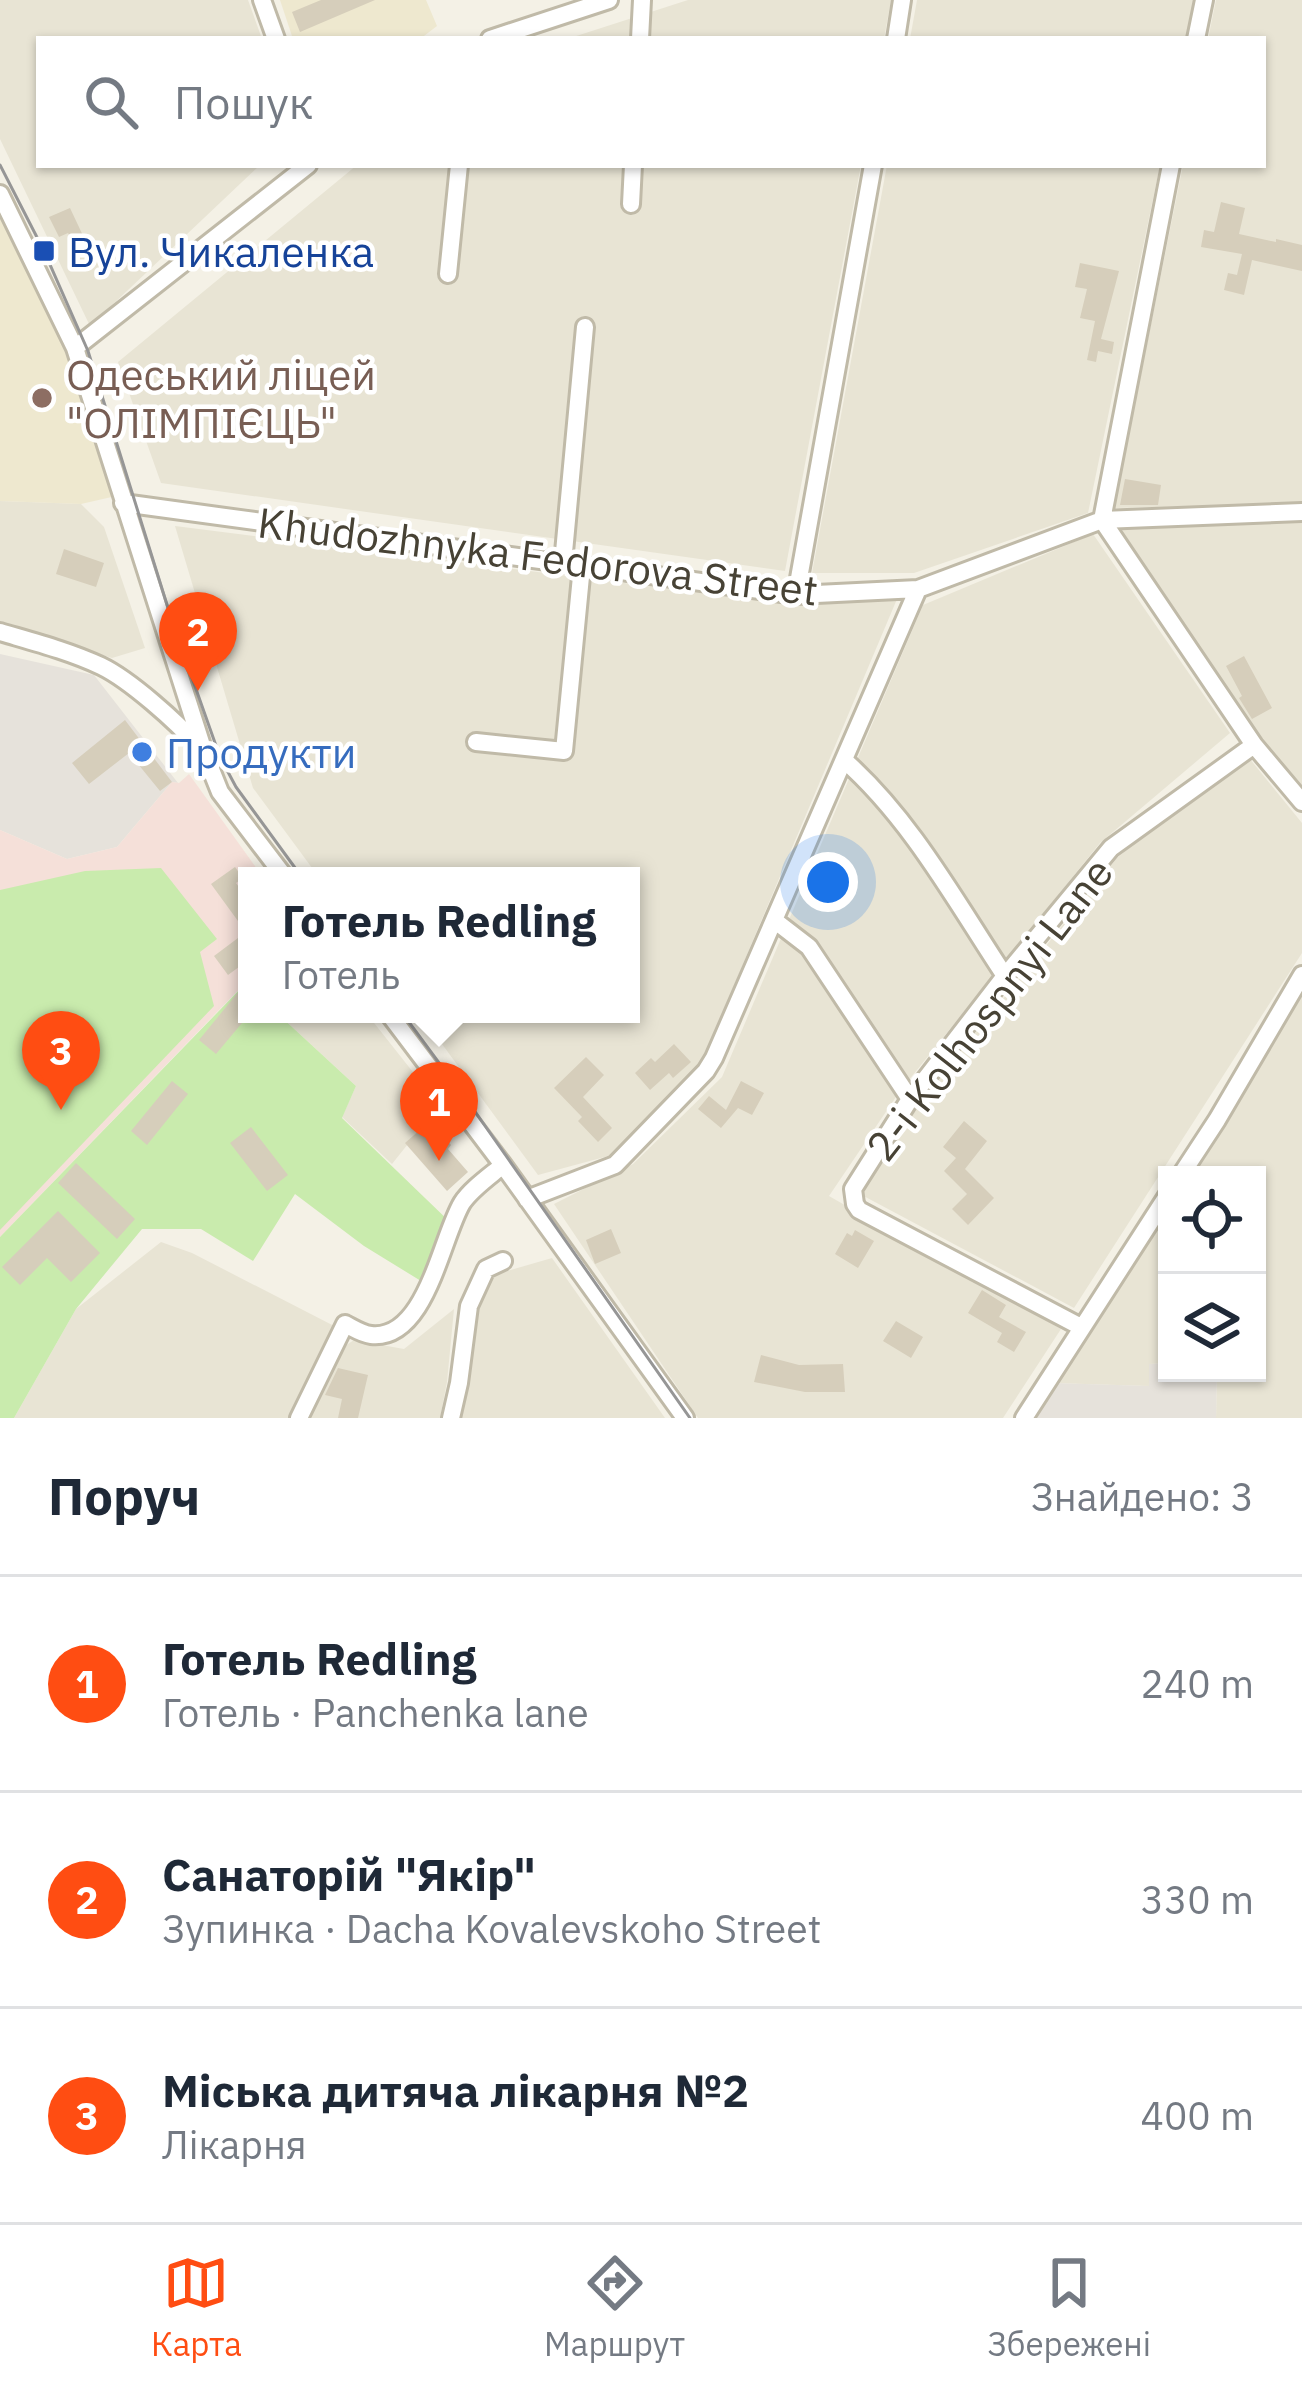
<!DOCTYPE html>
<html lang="uk">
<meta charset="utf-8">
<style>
:root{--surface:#fff;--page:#f6f6f7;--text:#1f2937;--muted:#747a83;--line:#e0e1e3;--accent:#ff4d12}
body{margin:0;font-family:"IBM Plex Sans",sans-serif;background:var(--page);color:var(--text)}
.controls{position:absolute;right:36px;bottom:36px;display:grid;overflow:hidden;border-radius:0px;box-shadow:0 3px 9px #0004}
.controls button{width:108px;height:108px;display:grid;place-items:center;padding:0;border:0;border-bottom:3px solid var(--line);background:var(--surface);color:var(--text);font:60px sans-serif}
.you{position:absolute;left:828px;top:882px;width:42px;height:42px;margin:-30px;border:9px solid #fff;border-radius:50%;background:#1a73e8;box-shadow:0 0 0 18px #1a73e833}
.badge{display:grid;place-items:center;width:78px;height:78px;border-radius:50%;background:var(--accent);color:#fff;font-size:39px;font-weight:700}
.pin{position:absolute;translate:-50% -99px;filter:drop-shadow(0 3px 6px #0008)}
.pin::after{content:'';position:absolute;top:63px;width:42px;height:36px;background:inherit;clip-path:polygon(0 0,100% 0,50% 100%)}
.popup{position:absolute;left:238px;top:867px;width:402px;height:156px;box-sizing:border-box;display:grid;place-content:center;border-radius:0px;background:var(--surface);filter:drop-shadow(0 3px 9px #0005);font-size:39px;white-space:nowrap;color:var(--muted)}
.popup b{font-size:45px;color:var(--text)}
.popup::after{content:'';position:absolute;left:50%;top:100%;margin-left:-24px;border:24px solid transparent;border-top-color:var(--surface)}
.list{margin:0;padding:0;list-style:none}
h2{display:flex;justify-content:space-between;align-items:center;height:156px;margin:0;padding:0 48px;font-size:51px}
h2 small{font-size:39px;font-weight:400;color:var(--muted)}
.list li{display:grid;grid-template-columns:78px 1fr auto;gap:36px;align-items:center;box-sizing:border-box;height:216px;padding:0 48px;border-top:3px solid var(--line)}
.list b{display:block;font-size:45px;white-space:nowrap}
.list p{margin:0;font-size:39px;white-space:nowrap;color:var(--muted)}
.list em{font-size:39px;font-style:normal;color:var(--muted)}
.icon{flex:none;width:66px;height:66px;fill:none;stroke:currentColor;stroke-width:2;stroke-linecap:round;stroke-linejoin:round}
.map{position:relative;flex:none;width:1302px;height:1418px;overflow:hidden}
.search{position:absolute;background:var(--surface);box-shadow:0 3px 9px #0004;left:36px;right:36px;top:36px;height:132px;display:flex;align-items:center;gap:30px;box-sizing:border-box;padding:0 42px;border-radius:0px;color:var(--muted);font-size:45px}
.sheet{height:804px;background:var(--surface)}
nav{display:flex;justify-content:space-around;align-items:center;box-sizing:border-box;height:168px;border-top:3px solid var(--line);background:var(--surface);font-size:33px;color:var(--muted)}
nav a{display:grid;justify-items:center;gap:6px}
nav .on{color:var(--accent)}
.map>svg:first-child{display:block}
</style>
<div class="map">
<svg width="1302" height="1418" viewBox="0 0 1302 1418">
<rect width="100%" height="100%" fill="#f4f1e6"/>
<path fill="#e8e4d4" d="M0,0H248L262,39H39V165H260L90,326L0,139Z
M688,0H891L884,39H567Z
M917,0H1194L1186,39H910Z
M1216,0H1302V504L1114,508L1183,165H1263V39H1208Z
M357,165H861L785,571L161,483L118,362Z
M887,165H1160L1088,513L914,573H812Z
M0,501L81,504L104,527L145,648L112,658L0,623Z
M1302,518V792L1262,742L1124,546L1122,525Z
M175,526L798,605L897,599L703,1059L612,1155L538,1175L420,1014H631V876H318L253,788Z
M1093,534L1230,733L1100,843L900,1091L829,1196L1061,1329L1003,1418H698L554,1204L633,1164L722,1077L923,605Z
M1245,753L1302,823V953L1074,1308L858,1193L913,1110L1117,858Z
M1302,986V1418H1216L1217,1373H1257V1175H1184Z
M278,1014H367L439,1105L392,1164L342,1117L356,1086Z
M1167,1202V1363L1149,1364V1386L1053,1383Z
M161,1242L192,1253L338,1328L291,1418H14L76,1309Z
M552,1258L665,1418H457L476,1310L487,1277Z
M454,1309L447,1382L440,1418H310L339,1350L354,1340L404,1349Z"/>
<path fill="#e6e2db" d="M0,654L94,675L178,783L172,782L117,847L67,859L0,830Z
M1167,1363V1373H1217L1216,1418H1032L1053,1383L1149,1386V1364Z"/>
<path fill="#eee8cf" d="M280,0H426L437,26L420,39H293Z
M0,211L69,350L116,496L81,504L0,501Z"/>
<path fill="#f5e0d9" d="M189,774L262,876H247V981L0,1237V830L67,859L117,847L172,782L179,783Z"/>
<path fill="#c9ebad" d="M161,868L217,939L200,952L214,1006L0,1230V890L85,871Z
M245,984L247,1014H278L356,1086L342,1118L453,1225L421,1281L364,1246L295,1194L253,1261L201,1229H142L76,1309L14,1418H0V1237Z"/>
<path fill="#d6cebb" d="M321,0H375L300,32L292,12Z
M1221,202L1245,208L1239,234L1276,242V239L1302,245V271L1252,260L1244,295L1224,290L1228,273L1237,275L1242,254L1201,247L1204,230L1214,232Z
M70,208L86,242L88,241L98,255L89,264L68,233L59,237L49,217Z
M1080,263L1119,271L1101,339L1114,342L1112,354L1098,351L1096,362L1087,360L1095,321L1080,318L1087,289L1075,287Z
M1125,479L1161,485L1158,505H1120Z
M64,549L104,563L96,587L56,574Z
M1244,656L1272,708L1252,719L1239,698L1242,696L1226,666Z
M125,720L172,782L160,791L129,753L89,784L72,763Z
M235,867L243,878L236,883L247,898V961L228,975L214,956L246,932L211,884Z
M240,990L247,995V1017L216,1054L199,1040Z
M674,1044L691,1062L673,1078L669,1073L650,1090L635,1073L651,1058L655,1062Z
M586,1057L604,1075L583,1097L612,1128L598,1142L578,1121L582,1117L554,1088Z
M172,1081L188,1094L147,1145L131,1131Z
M741,1081L764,1093L752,1115L738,1108L721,1128L698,1109L709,1096L726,1110Z
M430,1121L451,1145L448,1149L468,1172L447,1191L405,1143Z
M964,1121L987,1141L965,1169L994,1198L968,1225L952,1209L967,1194L944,1171L956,1158L943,1147Z
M251,1127L288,1175L267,1191L230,1143Z
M76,1163L135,1219L117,1239L58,1183Z
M58,1211L100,1253L71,1282L47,1258L20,1285L2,1267Z
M611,1229L621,1253L595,1264L586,1240Z
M855,1230L874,1241L858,1268L835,1254L847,1233L852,1236Z
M982,1290L1006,1305L999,1317L1026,1332L1014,1352L997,1342L1002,1333L968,1313Z
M896,1321L923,1337L911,1358L883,1341Z
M761,1355L799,1365L843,1364L845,1392H805L754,1382Z
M338,1368L368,1375L358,1418H338L342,1399L325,1395Z"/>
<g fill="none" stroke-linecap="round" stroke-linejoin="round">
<g stroke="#c0baa8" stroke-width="22">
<path id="minor" d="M262,0L276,39
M490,39L609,0
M640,39L642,0
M896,39L902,0
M1196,39L1204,0
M1171,165L1102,520L1254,745L1302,802
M0,194L75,348L204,752L220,792L284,876
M631,204L633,165
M448,274L459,165
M75,348L308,165
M123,503L796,595L918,589L1102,520L1302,512
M563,563L585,327
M796,595L873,165
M0,632C34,642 69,651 101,666C130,680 177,722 198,746
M476,742L564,751L582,566
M844,760C911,819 956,902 1005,976
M774,920L809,947L910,1099
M389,1014L503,1165L685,1418
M1181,1175L1217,1120L1302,975
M527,1199L615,1165L706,1071L714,1058L918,589
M1081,1327L859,1210L855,1204L853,1189L910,1099L1005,976L1111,848L1254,745
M299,1418L345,1324C353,1328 362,1334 371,1335C426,1341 441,1238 462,1203C471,1189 490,1176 503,1165
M451,1418L459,1383L469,1306L486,1269L503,1261
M1024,1418L1167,1196"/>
</g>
<use href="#minor" stroke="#fff" stroke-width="16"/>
<path stroke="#969696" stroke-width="3" d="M0,165L44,251L88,351L173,624L220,757L236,787L301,876
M403,1014L476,1113L690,1418"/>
</g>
<rect fill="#1a4fb4" stroke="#fff" stroke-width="4.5" x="32" y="239" width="24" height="24" rx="6"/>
<circle fill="#8d6e63" stroke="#fff" stroke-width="4.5" cx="42" cy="398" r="12"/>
<circle fill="#3f7fe0" stroke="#fff" stroke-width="4.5" cx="142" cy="752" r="12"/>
<g text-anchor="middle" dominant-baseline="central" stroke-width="9" stroke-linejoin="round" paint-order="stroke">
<g font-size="42" fill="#164399" stroke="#fff" text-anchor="start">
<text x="68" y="251">Вул. Чикаленка</text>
</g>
<g font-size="42" fill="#785e54" stroke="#fff" text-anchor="start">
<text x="66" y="374">Одеський ліцей<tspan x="66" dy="48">"ОЛІМПІЄЦЬ"</tspan></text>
</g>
<g font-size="42" fill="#474235" stroke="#fff">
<text transform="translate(538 556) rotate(7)">Khudozhnyka Fedorova Street</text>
<text transform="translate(989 1009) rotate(-52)">2-i Kolhospnyi Lane</text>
</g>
<g font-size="42" fill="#366cbe" stroke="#fff" text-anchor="start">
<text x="166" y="752">Продукти</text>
</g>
</g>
</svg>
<div class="controls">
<button><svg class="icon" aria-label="locate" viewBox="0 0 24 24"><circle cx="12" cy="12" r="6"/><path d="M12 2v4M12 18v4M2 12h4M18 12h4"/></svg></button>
<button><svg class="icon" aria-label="layers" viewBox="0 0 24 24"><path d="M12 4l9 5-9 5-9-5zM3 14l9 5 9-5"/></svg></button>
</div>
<div class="you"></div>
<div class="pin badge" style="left:439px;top:1161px">1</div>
<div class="popup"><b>Готель Redling</b>Готель</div>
<div class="pin badge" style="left:198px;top:691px">2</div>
<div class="pin badge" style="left:61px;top:1110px">3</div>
<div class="search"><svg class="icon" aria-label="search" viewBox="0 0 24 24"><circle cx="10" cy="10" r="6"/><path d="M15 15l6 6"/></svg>Пошук</div>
</div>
<section class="sheet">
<h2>Поруч<small>Знайдено: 3</small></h2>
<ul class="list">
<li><span class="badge">1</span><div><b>Готель Redling</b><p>Готель · Panchenka lane</p></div><em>240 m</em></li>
<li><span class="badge">2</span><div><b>Санаторій &quot;Якір&quot;</b><p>Зупинка · Dacha Kovalevskoho Street</p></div><em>330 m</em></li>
<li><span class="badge">3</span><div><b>Міська дитяча лікарня №2</b><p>Лікарня</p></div><em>400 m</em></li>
</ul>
</section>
<nav>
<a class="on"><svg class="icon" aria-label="map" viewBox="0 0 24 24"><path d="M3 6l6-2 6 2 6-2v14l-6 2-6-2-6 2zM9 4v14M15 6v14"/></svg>Карта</a>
<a><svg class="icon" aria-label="directions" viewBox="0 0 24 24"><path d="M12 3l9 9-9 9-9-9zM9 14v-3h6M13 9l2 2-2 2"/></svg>Маршрут</a>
<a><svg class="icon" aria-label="saved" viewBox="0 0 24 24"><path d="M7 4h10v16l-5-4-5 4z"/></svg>Збережені</a>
</nav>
